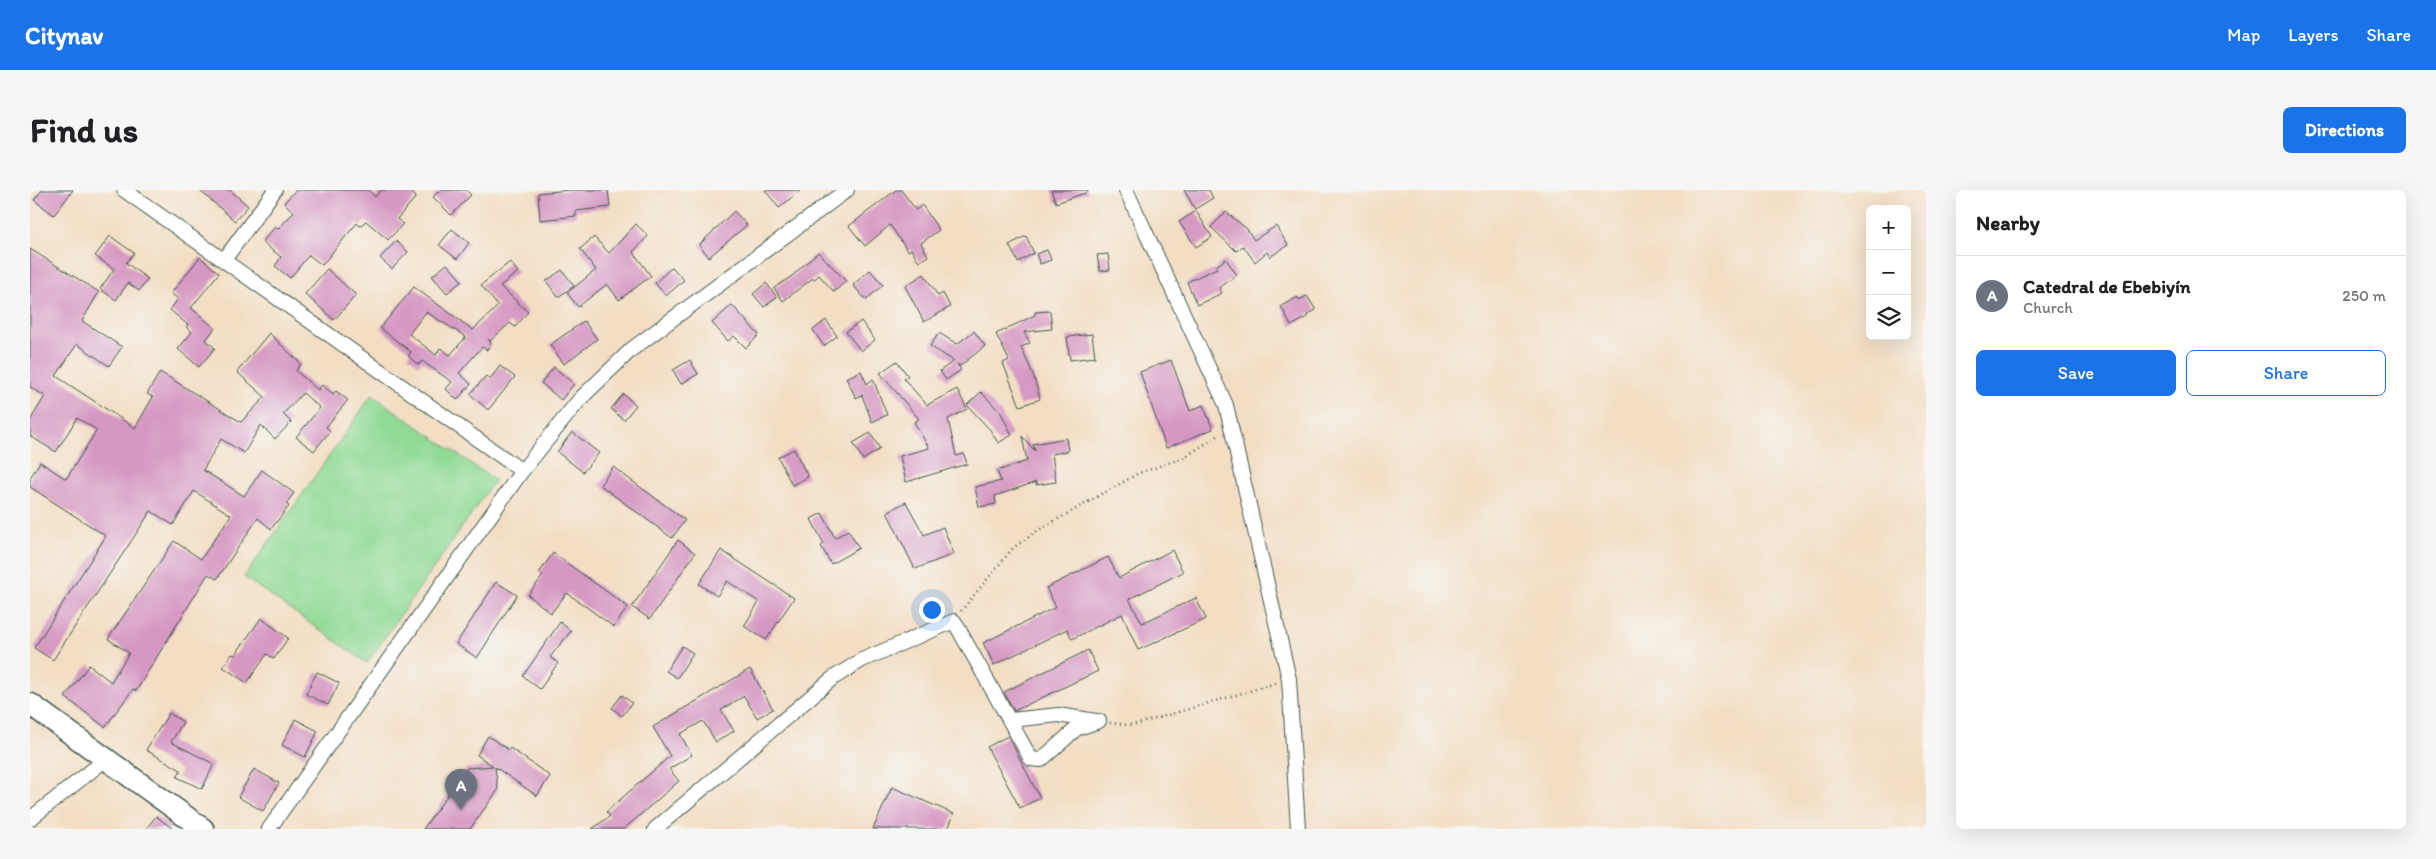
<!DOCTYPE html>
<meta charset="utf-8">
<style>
:root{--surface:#fff;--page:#f6f6f6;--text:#202124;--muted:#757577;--line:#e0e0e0;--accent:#1a73e8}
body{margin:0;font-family:Itim,sans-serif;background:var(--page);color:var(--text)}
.controls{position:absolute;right:15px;top:15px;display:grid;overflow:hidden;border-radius:8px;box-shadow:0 5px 20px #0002}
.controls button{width:45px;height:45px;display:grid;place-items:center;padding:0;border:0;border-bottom:1px solid var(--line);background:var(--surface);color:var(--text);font:25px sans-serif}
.you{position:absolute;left:901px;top:419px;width:18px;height:18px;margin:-12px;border:4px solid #fff;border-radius:50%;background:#1a73e8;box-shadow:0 0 0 8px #1a73e833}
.badge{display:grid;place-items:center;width:32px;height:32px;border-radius:50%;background:var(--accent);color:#fff;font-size:16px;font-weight:700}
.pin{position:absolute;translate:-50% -41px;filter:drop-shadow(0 1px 2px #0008)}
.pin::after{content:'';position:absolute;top:26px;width:18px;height:15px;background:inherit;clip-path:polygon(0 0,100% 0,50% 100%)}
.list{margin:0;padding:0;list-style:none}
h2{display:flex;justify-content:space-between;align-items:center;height:65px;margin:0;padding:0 20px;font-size:21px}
h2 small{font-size:16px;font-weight:400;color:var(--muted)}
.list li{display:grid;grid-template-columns:32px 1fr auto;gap:15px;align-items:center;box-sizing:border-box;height:80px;padding:0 20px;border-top:1px solid var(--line)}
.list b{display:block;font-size:19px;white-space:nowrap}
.list p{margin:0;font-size:16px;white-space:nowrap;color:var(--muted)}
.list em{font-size:16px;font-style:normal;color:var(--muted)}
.actions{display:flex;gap:10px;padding:15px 20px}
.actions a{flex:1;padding:11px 0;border:1px solid var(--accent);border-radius:8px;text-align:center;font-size:18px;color:var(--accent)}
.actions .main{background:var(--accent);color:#fff}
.icon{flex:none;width:28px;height:28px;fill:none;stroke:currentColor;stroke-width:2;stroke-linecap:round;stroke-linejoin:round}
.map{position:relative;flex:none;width:1896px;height:639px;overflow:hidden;border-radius:8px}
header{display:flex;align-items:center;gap:30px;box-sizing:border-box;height:70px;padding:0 25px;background:var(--accent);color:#fff}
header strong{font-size:24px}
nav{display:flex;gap:28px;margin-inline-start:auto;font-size:18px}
.intro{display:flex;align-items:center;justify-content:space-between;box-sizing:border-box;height:120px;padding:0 30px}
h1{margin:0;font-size:35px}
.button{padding:12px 22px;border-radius:8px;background:var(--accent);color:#fff;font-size:18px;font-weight:700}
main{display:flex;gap:30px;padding:0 30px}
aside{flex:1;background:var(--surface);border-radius:8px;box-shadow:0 5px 20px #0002}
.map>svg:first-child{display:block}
</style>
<header>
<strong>Citynav</strong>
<nav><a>Map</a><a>Layers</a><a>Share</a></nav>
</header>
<div class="intro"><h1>Find us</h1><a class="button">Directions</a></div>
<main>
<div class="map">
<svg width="1896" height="639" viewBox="0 0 1896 639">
<rect width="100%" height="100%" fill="#f6f6f2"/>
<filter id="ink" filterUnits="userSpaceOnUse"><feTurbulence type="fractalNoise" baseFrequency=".02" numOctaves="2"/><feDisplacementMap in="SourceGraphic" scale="10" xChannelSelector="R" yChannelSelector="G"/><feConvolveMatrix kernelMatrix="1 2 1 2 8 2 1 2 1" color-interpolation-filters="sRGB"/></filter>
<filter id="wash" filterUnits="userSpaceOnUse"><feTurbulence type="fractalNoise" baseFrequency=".0096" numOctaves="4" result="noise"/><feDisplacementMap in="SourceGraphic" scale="20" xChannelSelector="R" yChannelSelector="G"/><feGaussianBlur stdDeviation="1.12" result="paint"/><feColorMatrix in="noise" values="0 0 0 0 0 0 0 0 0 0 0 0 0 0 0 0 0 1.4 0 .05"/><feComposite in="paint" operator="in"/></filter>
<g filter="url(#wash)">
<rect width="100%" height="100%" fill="#f3dec4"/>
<path fill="#91da96" stroke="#588c65" d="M342,205L465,290L337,473L214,387Z"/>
<g id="blocks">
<path fill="#d698c3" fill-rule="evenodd" d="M12,0H43L24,25L4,10Z
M169,0H200L218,16L205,31Z
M266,0H339L345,7L351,0H379L386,7L367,29L373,34L358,50L336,31L330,36L327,33L292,75L279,65L260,88L245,76L251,67L232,52L245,37L248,39L264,22L254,13Z
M410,0H436L441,5L421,25L403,7Z
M540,0H578L580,17L546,21V26L510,30L508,3Z
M735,0H771L749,18Z
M866,0H871L886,20L892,15L909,40L891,53L898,66L889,72L881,59L878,61L860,35L835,56L819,36Z
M1021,0H1058V2L1026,13Z
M1154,0H1179L1183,8L1165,19Z
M704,21L717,35L679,67L669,55Z
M1166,21L1182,47L1166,57L1149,32Z
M1196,22L1217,39L1224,50L1246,36L1258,55L1240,67L1237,62L1225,72L1213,56L1206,61L1181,37Z
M606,34L618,46L603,62L621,86L589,110L577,94L548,117L537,103L566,80L550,59L564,47L579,63Z
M422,39L439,53L427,69L409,55Z
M80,46L104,63L96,73L118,89L109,101L98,93L86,110L70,99L84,79L65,66Z
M996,46L1004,63L988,72L979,55Z
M366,51L378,62L362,79L350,68Z
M0,59L69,102L52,131L92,157L79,176L47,154L26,186L105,238L123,207L117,204L130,182L211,232L235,207L207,182L239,143L271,174L266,181L288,200L292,195L303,204L306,201L318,210L296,237L300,241L284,261L266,247L290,218L273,203L253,224L261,232L245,249L231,235L214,263L191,249L173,280L214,306L232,280L264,303L256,314L259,316L241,339L228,328L187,389L178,384L106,501L103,499L75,537L35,507L59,475L81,492L99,463L78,449L144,351L171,369L201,325L164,301L143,335L121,321L23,470L4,458L76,346L0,297V288L10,272L36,289L67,240L47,228L26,262L0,246V231L15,206L0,197Z
M1017,60L1021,70L1010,74L1006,64Z
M788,62L816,91L804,102L789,85L785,89L783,88L753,111L744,98L762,86Z
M1078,64L1080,80L1070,81L1067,65Z
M170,67L189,83L161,118L185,138L176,150L185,158L169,177L148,159L162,142L156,137L158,135L140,120L148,109L141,103Z
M1196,69L1207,85L1189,98L1192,103L1167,115L1157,92L1187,78L1186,76Z
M480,72L488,82L470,96L498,122L485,137L480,133L460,151L458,149L461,153L457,160L452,157L429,183L441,194L427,210L416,199L422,192L392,171L389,175L378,166L381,162L350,138L384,97L443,140L468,116L451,95ZM396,122L436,147L420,165L410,158L406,165L379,144Z
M417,74L432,91L417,103L402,86Z
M642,77L654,90L636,106L625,93Z
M297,79L326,105L304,130L275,104Z
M532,80L544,96L528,107L516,91Z
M840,80L853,95L836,110L823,95Z
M894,84L908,106L913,103L920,117L894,132L875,96Z
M736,93L747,107L734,117L723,104Z
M1277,106L1286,120L1277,125L1278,127L1261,136L1251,116L1268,107L1269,110Z
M702,115L729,145L716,158L704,146L698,151L682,133Z
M1020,121L1022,139L994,142L1000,153L991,157L1004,187L1010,209L990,216L973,173L979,170L966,144L1005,125V122Z
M796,130L807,146L794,156L783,140Z
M554,131L567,149L534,174L520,155Z
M831,131L845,150L831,161L816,142Z
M944,141L955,156L930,176L927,174L931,180L916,190L910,181L924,171L900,156L909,143L927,154Z
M1062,144L1065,167L1040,170L1037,147Z
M660,170L668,184L651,194L643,180Z
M1141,170L1160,221L1173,215L1183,239L1136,258L1110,182Z
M867,171L878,186L874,189L897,215L927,199L937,219L918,229L926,266L934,264L937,274L876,292L870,266L899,258L884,232L889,229L850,183Z
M470,176L485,187L458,220L440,204L456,186L460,189Z
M524,177L544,194L531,210L511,193Z
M831,181L837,194L843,189L857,225L842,232L832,205L826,208L816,188Z
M951,202L971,223L982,245L968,253L961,241L937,215Z
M593,204L606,215L594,230L581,219Z
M542,242L569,263L553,282L527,262Z
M840,243L850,259L833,270L823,253Z
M992,246L1005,261L1003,254L1036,248L1038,261L1022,264L1026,292L1006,295V292L965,306L966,314L949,317L945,297L971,291L967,281L997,271Z
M764,259L778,287L762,295L748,267Z
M583,277L655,330L642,348L570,295Z
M876,312L894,345L913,337L924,364L885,379L857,322Z
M792,323L805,348L818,340L829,358L801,374L791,356L794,354L781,329Z
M648,350L665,363L620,429L602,417Z
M691,360L764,408L736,450L714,436L729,412L697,391L687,406L669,394Z
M1142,360L1153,382L1099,409L1112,433L1166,408L1176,429L1108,460L1092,424L1042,449L1037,439L964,475L953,453L1026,417L1016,398L1078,367L1089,388Z
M523,363L598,417L584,437L537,403L521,423L498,405L513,386L509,383Z
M466,392L487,405L447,468L426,454Z
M231,428L258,448L244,469L237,464L217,493L193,477L202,464L205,465Z
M530,432L541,441L520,467L528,473L510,499L493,486Z
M652,456L663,463L647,488L636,481Z
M1058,460L1068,481L984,521L974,502Z
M720,479L743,519L727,528L714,506L691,520L704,541L686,552L673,531L650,544L662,565L639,579L649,591L594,639H562L580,626L576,622L640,566L623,537Z
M287,482L309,493L298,515L276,504Z
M592,505L602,513L592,526L582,518Z
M139,523L153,532L141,552L184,574L172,599L147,587L151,580L116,560Z
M265,529L288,541L275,567L252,555Z
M458,546L479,560L480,558L520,586L507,606L465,577L468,600L440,639H393L437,578L463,576L447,565Z
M978,546L1010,608L990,618L957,557Z
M224,579L249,593L233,621L208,607Z
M862,597L924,624L918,639H843Z
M126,626L143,639H116Z"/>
</g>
</g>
<g filter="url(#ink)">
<use href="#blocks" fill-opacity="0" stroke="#3f554a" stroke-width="1"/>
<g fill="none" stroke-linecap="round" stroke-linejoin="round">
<g stroke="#3f554a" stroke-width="16">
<path id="minor" d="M94,0L492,281
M1096,0L1196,215L1259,489L1268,639
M194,70L245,0
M981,530L1028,525L1066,531
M0,629L75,570
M239,639L492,281L550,209L602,159L817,0
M625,639L803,488L832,470L924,431L1001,569L1011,570L1046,539L1069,531"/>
</g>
<g stroke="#3f554a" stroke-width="24">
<path id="primary" d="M0,514L173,639"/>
</g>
<path stroke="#3f554a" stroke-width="2.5" stroke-dasharray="1 4" stroke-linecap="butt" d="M931,421L983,358L1007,341L1109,283L1153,268L1191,244
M1080,533L1098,535L1108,534L1246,493"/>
<use href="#minor" stroke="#fff" stroke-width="14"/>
<use href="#primary" stroke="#fff" stroke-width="21"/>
</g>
</g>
</svg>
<div class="controls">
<button>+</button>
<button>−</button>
<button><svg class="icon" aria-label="layers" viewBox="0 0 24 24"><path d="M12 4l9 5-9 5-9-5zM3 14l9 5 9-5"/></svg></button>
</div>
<div class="you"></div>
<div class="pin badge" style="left:431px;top:620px;background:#6b7280">A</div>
</div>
<aside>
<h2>Nearby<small></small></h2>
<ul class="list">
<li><span class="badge" style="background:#6b7280">A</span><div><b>Catedral de Ebebiyín</b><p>Church</p></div><em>250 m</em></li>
</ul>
<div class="actions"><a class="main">Save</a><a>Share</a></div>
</aside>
</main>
